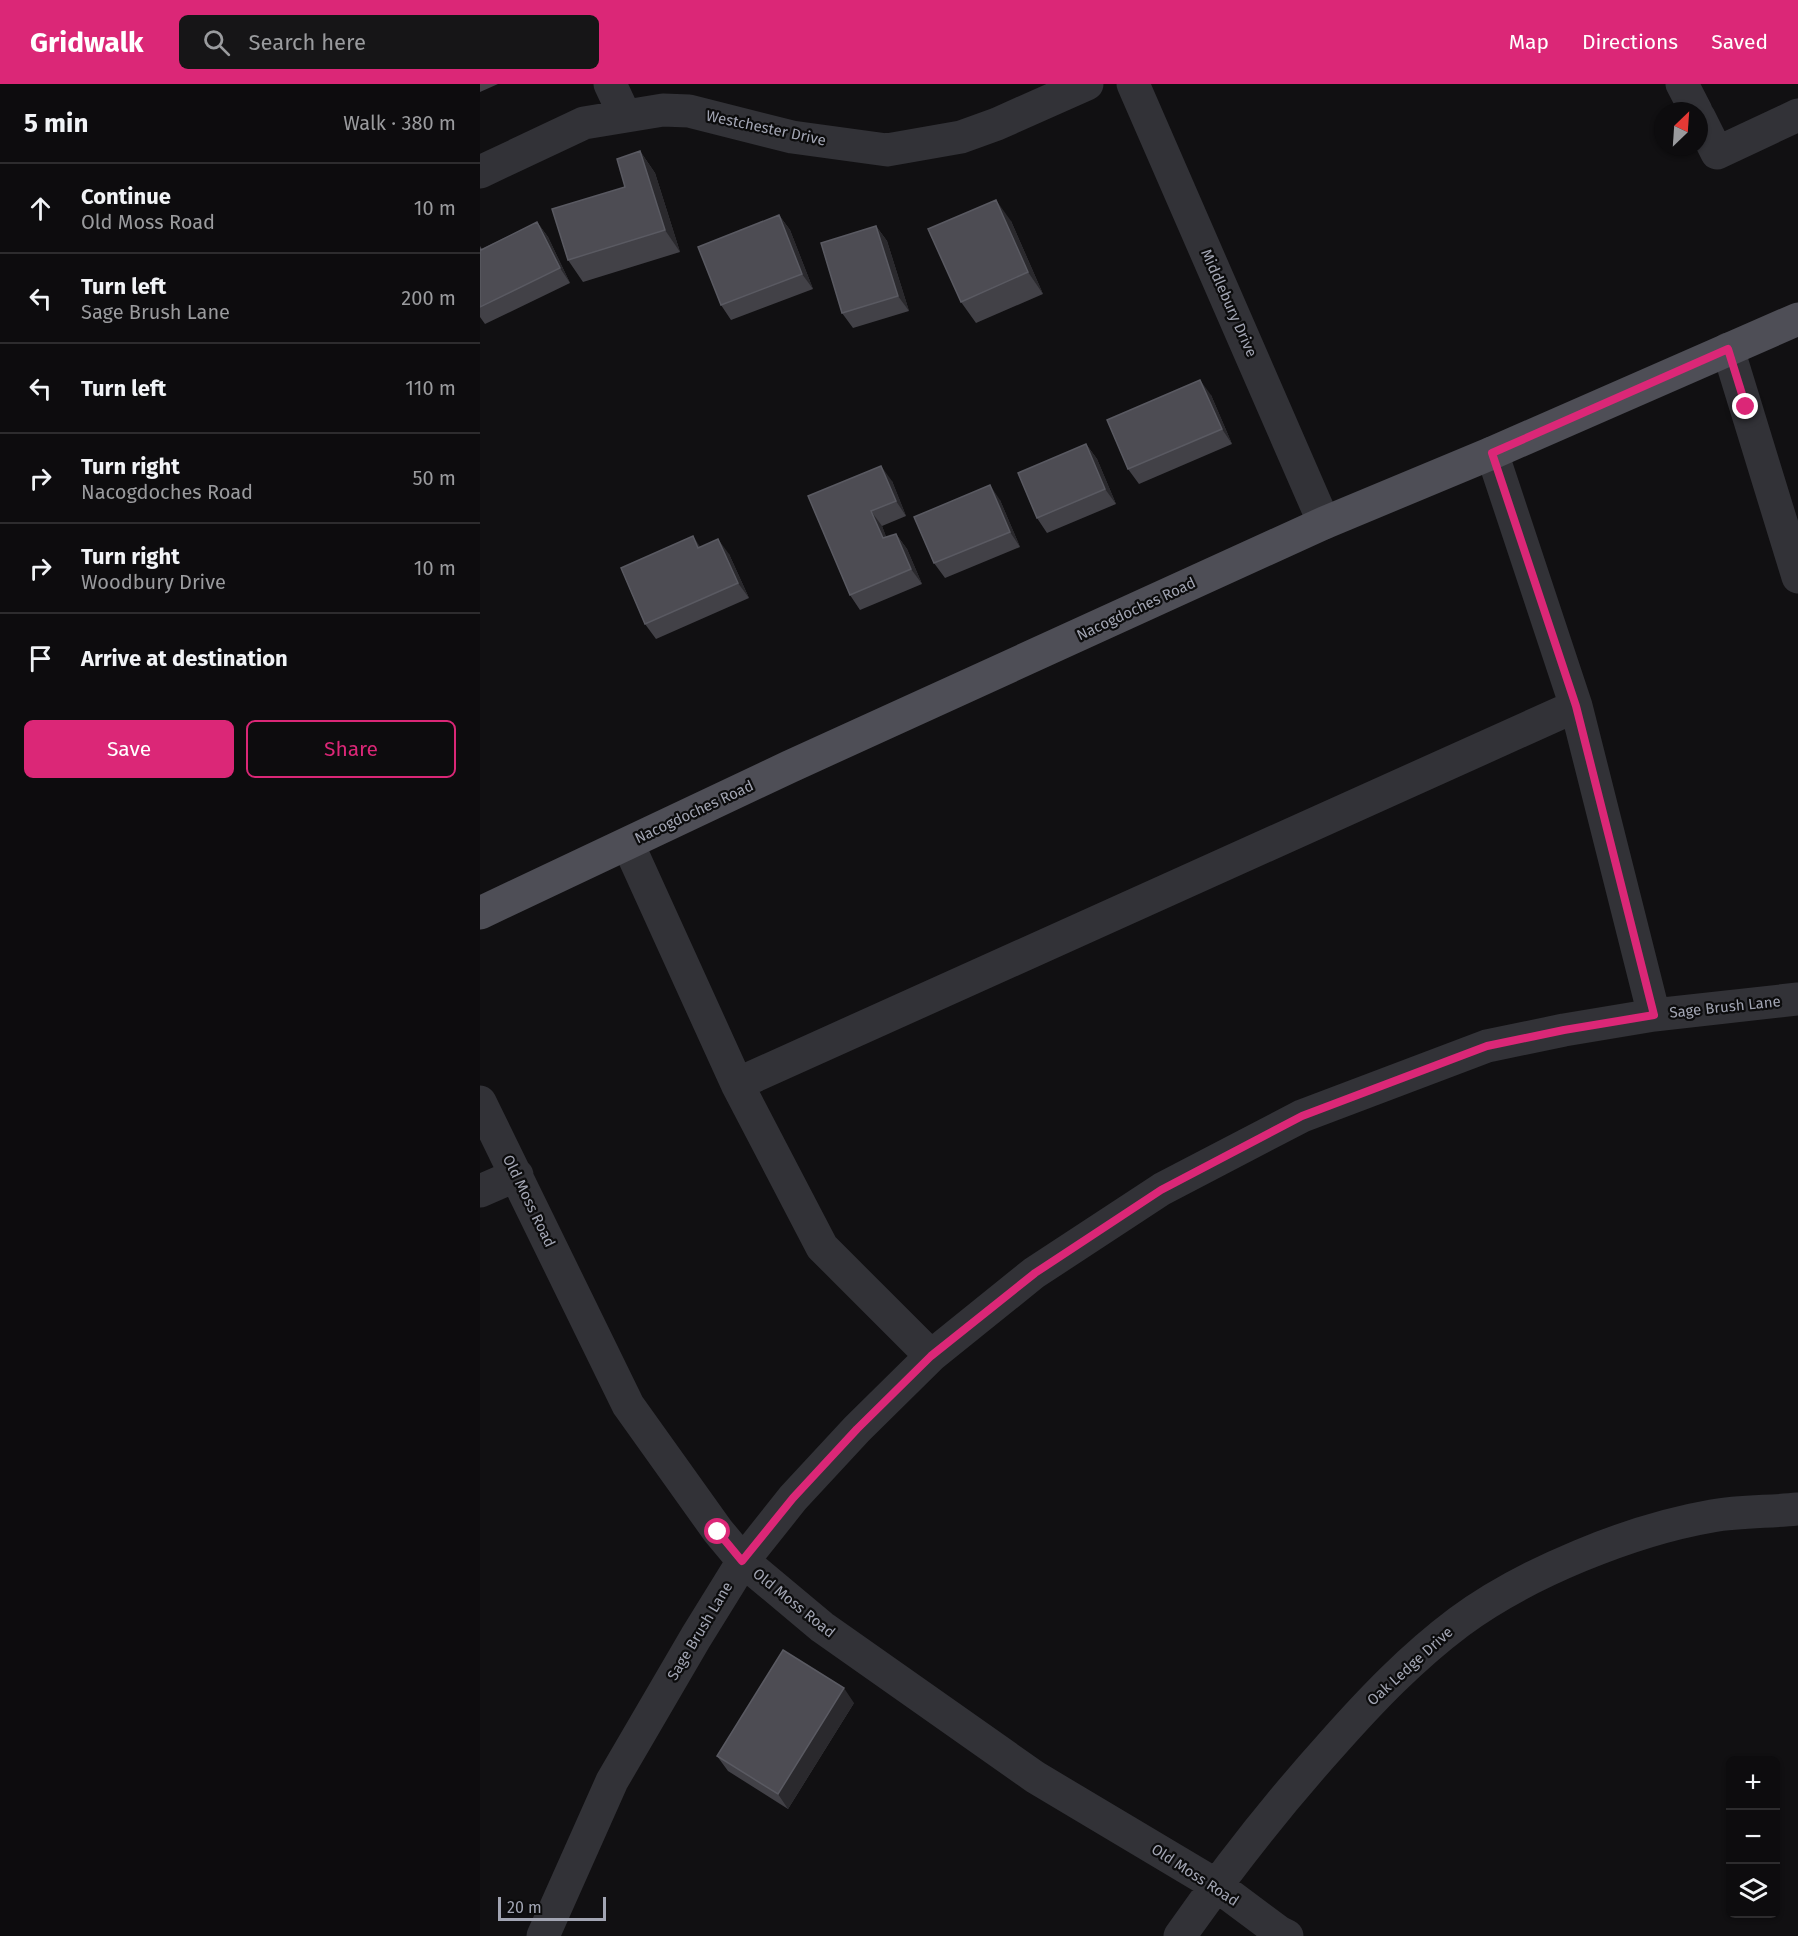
<!DOCTYPE html>
<meta charset="utf-8">
<style>
:root{--surface:#0d0c0e;--page:#161517;--text:#f1f3f6;--muted:#9a9b9e;--line:#2d2c2e;--accent:#db2777}
body{margin:0;font-family:"Fira Sans",sans-serif;background:var(--page);color:var(--text)}
.controls{position:absolute;right:18px;bottom:18px;display:grid;overflow:hidden;border-radius:9px;box-shadow:0 2px 4px #0004}
.controls button{width:54px;height:54px;display:grid;place-items:center;padding:0;border:0;border-bottom:2px solid var(--line);background:var(--surface);color:var(--text);font:30px sans-serif}
.compass{position:absolute;left:1174px;top:18px;width:54px;height:54px;border-radius:50%;background:var(--surface);box-shadow:0 2px 4px #0004;rotate:25deg}
.scale{position:absolute;left:18px;bottom:15px;width:108px;box-sizing:border-box;padding-left:6px;border:3px solid #a2a5b3;border-top:0;font-size:16px;line-height:21px;white-space:nowrap;color:#a2a5b3;-webkit-text-stroke:4px #0c0c0d;paint-order:stroke}
.stop{position:absolute;width:18px;height:18px;margin:-14px;border:4px solid #db2777;border-radius:50%;background:#fff}
.stop.end{background:#db2777;border-color:#fff;box-shadow:0 2px 6px #0008}
.list{margin:0;padding:0;list-style:none}
h2{display:flex;justify-content:space-between;align-items:center;height:78px;margin:0;padding:0 24px;font-size:26px}
h2 small{font-size:20px;font-weight:400;color:var(--muted)}
.list li{display:grid;grid-template-columns:39px 1fr auto;gap:18px;align-items:center;box-sizing:border-box;height:90px;padding:0 24px;border-top:2px solid var(--line)}
.list b{display:block;font-size:22px;white-space:nowrap}
.list p{margin:0;font-size:20px;white-space:nowrap;color:var(--muted)}
.list em{font-size:20px;font-style:normal;color:var(--muted)}
.actions{display:flex;gap:12px;padding:18px 24px}
.actions a{flex:1;padding:14px 0;border:2px solid var(--accent);border-radius:9px;text-align:center;font-size:21px;color:var(--accent)}
.actions .main{background:var(--accent);color:#fff}
.icon{flex:none;width:33px;height:33px;fill:none;stroke:currentColor;stroke-width:2;stroke-linecap:round;stroke-linejoin:round}
.map{position:relative;flex:none;width:1318px;height:1852px;overflow:hidden}
header{display:flex;align-items:center;gap:36px;box-sizing:border-box;height:84px;padding:0 30px;background:var(--accent);color:#fff}
header strong{font-size:28px}
nav{display:flex;gap:33px;margin-inline-start:auto;font-size:21px}
.search{width:420px;height:54px;background:var(--page);display:flex;align-items:center;gap:15px;box-sizing:border-box;padding:0 21px;border-radius:9px;color:var(--muted);font-size:22px}
main{display:flex}
aside{flex:1;background:var(--surface)}
.map>svg:first-child{display:block}
</style>
<header>
<strong>Gridwalk</strong>
<div class="search"><svg class="icon" aria-label="search" viewBox="0 0 24 24"><circle cx="10" cy="10" r="6"/><path d="M15 15l6 6"/></svg>Search here</div>
<nav><a>Map</a><a>Directions</a><a>Saved</a></nav>
</header>
<main>
<aside>
<h2>5 min<small>Walk · 380 m</small></h2>
<ul class="list">
<li><svg class="icon" aria-label="ahead" viewBox="0 0 24 24"><path d="M12 20V5M6 11l6-6 6 6"/></svg><div><b>Continue</b><p>Old Moss Road</p></div><em>10 m</em></li>
<li><svg class="icon" aria-label="left" viewBox="0 0 24 24"><path d="M17 20v-9H6M10 6l-5 5 5 5"/></svg><div><b>Turn left</b><p>Sage Brush Lane</p></div><em>200 m</em></li>
<li><svg class="icon" aria-label="left" viewBox="0 0 24 24"><path d="M17 20v-9H6M10 6l-5 5 5 5"/></svg><div><b>Turn left</b></div><em>110 m</em></li>
<li><svg class="icon" aria-label="right" viewBox="0 0 24 24"><path d="M7 20v-9h11M14 6l5 5-5 5"/></svg><div><b>Turn right</b><p>Nacogdoches Road</p></div><em>50 m</em></li>
<li><svg class="icon" aria-label="right" viewBox="0 0 24 24"><path d="M7 20v-9h11M14 6l5 5-5 5"/></svg><div><b>Turn right</b><p>Woodbury Drive</p></div><em>10 m</em></li>
<li><svg class="icon" aria-label="arrive" viewBox="0 0 24 24"><path d="M6 21V4h12l-3 4 3 4H6"/></svg><div><b>Arrive at destination</b></div></li>
</ul>
<div class="actions"><a class="main">Save</a><a>Share</a></div>
</aside>
<div class="map">
<svg width="1318" height="1852" viewBox="0 0 1318 1852">
<rect width="100%" height="100%" fill="#111012"/>
<g fill="none" stroke-linecap="round" stroke-linejoin="round">
<path stroke="#323237" stroke-width="33" d="M130,0L145,32
M653,0L844,439
M1202,0L1216,27
M1219,33L1237,69L1318,31
M0,88L104,39L183,26L209,27L312,53L407,66L481,53L517,40L607,0
M1248,265L1318,493
M1012,369L1096,622L1174,931
M148,760L257,1000L342,1163L451,1272
M257,1000L1096,622
M0,1018L148,1321L238,1447L263,1477L342,1543L555,1693L736,1801L799,1848L807,1852
M0,1107L37,1091
M63,1852L132,1697L216,1553L263,1477L313,1414L377,1345L451,1272L554,1189L682,1105L822,1032L1007,962L1084,946L1174,931L1318,915
M700,1852C747,1785 797,1721 852,1660C891,1616 931,1574 979,1538C1045,1489 1151,1446 1232,1432C1260,1427 1290,1428 1318,1425"/>
<path stroke="#4e4e56" stroke-width="33" d="M0,829L309,683L844,439L1012,369L1318,235"/>
</g>
<path fill="#424147" d="M0,0H18L0,8Z
M160,67L175,89L200,168L103,198L88,176L145,103Z
M299,131L310,146L333,205L251,236L241,221Z
M531,137L563,210L496,239L481,218Z
M57,138L68,153L90,199L5,240L0,233V162L2,165Z
M396,142L407,157L429,227L373,244L362,229Z
M731,311L752,360L659,400L648,385Z
M606,360L617,375L636,420L567,449L557,434Z
M412,397L426,432L402,442L406,453L416,450L427,465L442,500L380,526L370,511L328,412Z
M520,416L540,463L465,494L454,479Z
M221,463L249,470L269,514L176,555L165,540Z
M374,1619L308,1725L248,1687L237,1672Z"/>
<path fill="#2a292d" d="M160,67L175,89L200,168L185,146Z
M516,116L531,137L563,210L548,188Z
M299,131L310,146L333,205L322,190Z
M57,138L68,153L90,199L80,184Z
M396,142L407,157L429,227L418,212Z
M720,296L731,311L752,360L742,345Z
M606,360L617,375L636,420L625,405Z
M401,382L412,397L426,432L416,417Z
M510,401L520,416L540,463L530,448Z
M391,427L402,442L413,470L403,454Z
M416,450L427,465L442,500L431,485Z
M213,452L223,467L218,464Z
M238,455L249,470L269,514L258,499Z
M364,1604L374,1619L308,1725L298,1710Z"/>
<path fill="#4d4c53" stroke="#5a5a62" stroke-width="1.5" d="M160,67L185,146L88,176L72,125L145,103L137,75Z
M516,116L548,188L481,218L448,145Z
M299,131L322,190L241,221L218,163Z
M57,138L80,184L0,223V165L1,166Z
M396,142L418,212L362,229L341,159Z
M720,296L742,345L648,385L627,336Z
M606,360L625,405L557,434L538,389Z
M401,382L416,417L391,427L403,454L416,450L431,485L370,511L328,412Z
M510,401L530,448L454,479L434,433Z
M213,452L218,464L238,455L258,499L165,540L141,484Z
M303,1566L364,1604L298,1710L237,1672Z"/>
<g fill="none" stroke-linecap="round" stroke-linejoin="round">
<path stroke="#db2777" stroke-width="8" d="M238,1448L262,1477L313,1414L377,1345L451,1272L555,1189L681,1106L822,1032L1007,962L1084,946L1174,931L1096,622L1012,369L1248,265L1266,323"/>
</g>
<g text-anchor="middle" dominant-baseline="central" stroke-width="4.5" stroke-linejoin="round" paint-order="stroke">
<g font-size="15" fill="#a2a5b3" stroke="#0c0c0d">
<text transform="translate(286 44) rotate(12)">Westchester Drive</text>
<text transform="translate(749 219) rotate(66)">Middlebury Drive</text>
<text transform="translate(656 525) rotate(-25)">Nacogdoches Road</text>
<text transform="translate(214 728) rotate(-25)">Nacogdoches Road</text>
<text transform="translate(1245 923) rotate(-6)">Sage Brush Lane</text>
<text transform="translate(49 1117) rotate(64)">Old Moss Road</text>
<text transform="translate(314 1519) rotate(39)">Old Moss Road</text>
<text transform="translate(220 1547) rotate(-59)">Sage Brush Lane</text>
<text transform="translate(930 1582) rotate(-42)">Oak Ledge Drive</text>
<text transform="translate(715 1791) rotate(33)">Old Moss Road</text>
</g>
</g>
</svg>
<div class="controls">
<button>+</button>
<button>−</button>
<button><svg class="icon" aria-label="layers" viewBox="0 0 24 24"><path d="M12 4l9 5-9 5-9-5zM3 14l9 5 9-5"/></svg></button>
</div>
<svg class="compass" viewBox="-18 -18 36 36"><path d="M0-13l5 13h-10z" fill="#e53935"/><path d="M0 13l5-13h-10z" fill="#9a9b9e"/></svg>
<div class="scale">20 m</div>
<div class="stop" style="left:238px;top:1448px"></div>
<div class="stop end" style="left:1266px;top:323px"></div>
</div>
</main>
